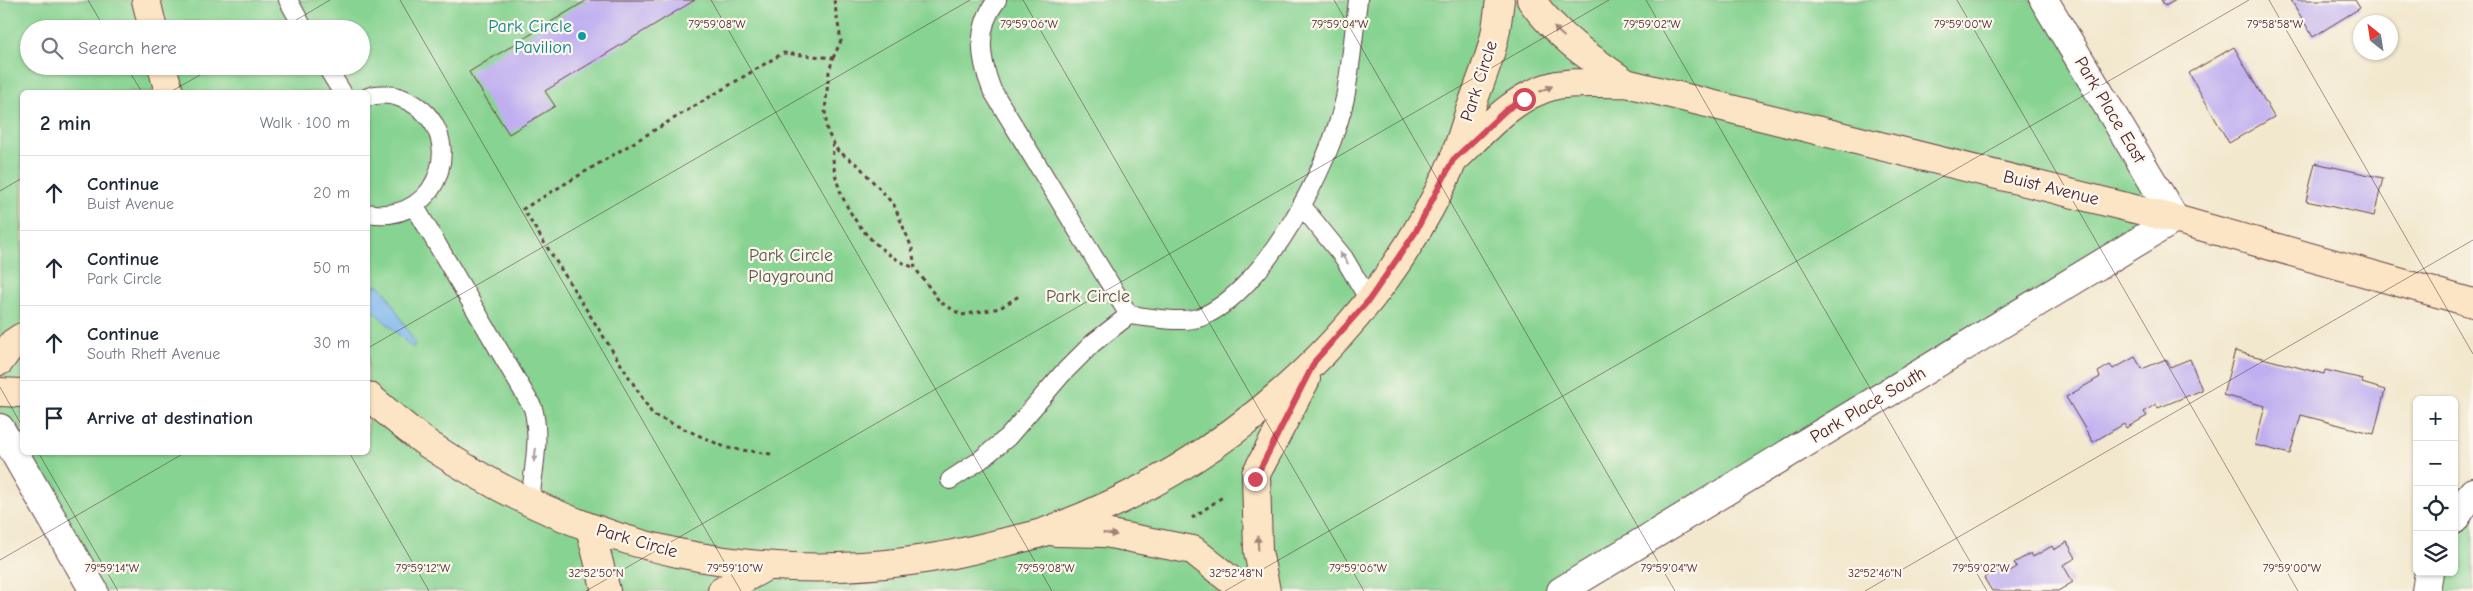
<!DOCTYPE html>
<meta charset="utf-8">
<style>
:root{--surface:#fff;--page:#f2f2f3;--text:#1f2937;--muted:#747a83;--line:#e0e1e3}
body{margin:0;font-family:"Comic Neue",sans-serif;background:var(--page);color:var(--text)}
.controls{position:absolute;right:15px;bottom:15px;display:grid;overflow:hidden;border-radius:8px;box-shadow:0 1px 4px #0004}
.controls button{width:45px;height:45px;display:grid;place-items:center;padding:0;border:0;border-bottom:1px solid var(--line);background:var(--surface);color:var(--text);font:25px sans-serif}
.compass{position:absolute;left:2353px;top:15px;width:45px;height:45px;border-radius:50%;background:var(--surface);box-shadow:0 1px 4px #0004;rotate:330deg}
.stop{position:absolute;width:15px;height:15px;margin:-11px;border:4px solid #d1495b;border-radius:50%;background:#fff}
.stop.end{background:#d1495b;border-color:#fff;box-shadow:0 1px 5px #0008}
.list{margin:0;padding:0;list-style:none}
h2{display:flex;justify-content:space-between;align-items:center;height:65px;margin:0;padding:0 20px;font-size:21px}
h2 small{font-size:16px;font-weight:400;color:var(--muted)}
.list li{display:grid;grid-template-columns:32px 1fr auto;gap:15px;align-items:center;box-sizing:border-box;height:75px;padding:0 20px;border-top:1px solid var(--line)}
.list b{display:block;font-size:19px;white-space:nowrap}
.list p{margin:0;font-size:16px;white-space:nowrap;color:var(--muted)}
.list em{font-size:16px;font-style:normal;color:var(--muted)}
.icon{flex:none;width:28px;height:28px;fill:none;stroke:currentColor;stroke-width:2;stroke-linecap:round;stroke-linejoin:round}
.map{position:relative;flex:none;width:2473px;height:591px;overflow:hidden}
.search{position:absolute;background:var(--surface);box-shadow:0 1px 4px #0004;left:20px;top:20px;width:350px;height:55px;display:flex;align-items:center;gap:12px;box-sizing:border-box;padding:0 18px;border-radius:28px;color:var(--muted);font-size:19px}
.panel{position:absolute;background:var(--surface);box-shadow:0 1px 4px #0004;left:20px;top:90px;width:350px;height:365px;border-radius:8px}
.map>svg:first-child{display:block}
</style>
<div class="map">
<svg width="2473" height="591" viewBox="0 0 2473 591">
<rect width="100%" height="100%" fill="#fbf7ec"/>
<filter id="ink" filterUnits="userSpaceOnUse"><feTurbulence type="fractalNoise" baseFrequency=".02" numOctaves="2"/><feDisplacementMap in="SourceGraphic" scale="10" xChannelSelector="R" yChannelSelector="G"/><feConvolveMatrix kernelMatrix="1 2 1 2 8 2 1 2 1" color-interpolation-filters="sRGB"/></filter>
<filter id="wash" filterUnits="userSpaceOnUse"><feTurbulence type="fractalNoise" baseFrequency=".0096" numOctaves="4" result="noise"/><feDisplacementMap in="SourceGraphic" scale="20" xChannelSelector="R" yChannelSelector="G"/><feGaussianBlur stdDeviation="1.12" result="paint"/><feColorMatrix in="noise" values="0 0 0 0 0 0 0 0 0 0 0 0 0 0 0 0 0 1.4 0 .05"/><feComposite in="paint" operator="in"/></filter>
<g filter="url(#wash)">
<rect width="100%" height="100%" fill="#f2e8ce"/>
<path fill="#87d391" stroke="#68795e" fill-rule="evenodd" d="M0,0H2035L2175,219L1557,591H93L0,432ZM29,29H361V66H29ZM22,92H368V452H22Z
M2473,496V591H2428L2431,572H2454V525Z"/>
<path fill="#7bb6ec" stroke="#626a8c" d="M379,285L388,296L415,343L413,348L368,306V287Z"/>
<g id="blocks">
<path fill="#bfaef0" d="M587,0H695L545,91L555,106L509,134L469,72Z
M2161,0H2176L2165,6Z
M2291,0H2355L2360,8L2313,37Z
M2234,47L2274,117L2229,143L2189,73Z
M2315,163L2383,178L2374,216L2306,201Z
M2235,351L2324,374L2325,370L2363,379L2362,383L2385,390L2374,434L2301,415L2290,454L2255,445L2265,406L2223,395Z
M2135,357L2142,369L2166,359L2170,367L2190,359L2202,390L2158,408L2156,404L2144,412L2147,416L2126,428L2124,424L2093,442L2066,397L2100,377L2098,372L2110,365L2113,369Z
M2067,542L2076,558L2063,565L2073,582L2058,591H1992L1984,578L2006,565L2010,571L2017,567L2014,563L2031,553L2033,557L2052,546L2054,550Z"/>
</g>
</g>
<g filter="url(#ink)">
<use href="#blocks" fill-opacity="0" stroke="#633d43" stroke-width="1"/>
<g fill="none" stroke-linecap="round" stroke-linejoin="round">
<g stroke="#633d43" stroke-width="20">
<path id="lane" d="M288,0L304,29
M997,0C975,28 980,59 992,90L1129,315
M326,66L342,92
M368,97C378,93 391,94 401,98C472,124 443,227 368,213
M414,205L533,408C541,439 533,470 530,502
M1302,206L1344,258L1369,300
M950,480L979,461L1008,437L1062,374L1093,343L1129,315C1148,317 1183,324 1201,317C1265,291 1331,164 1345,98C1351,66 1354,32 1358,0"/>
</g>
<g stroke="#633d43" stroke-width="30">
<path id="street" d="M0,428L94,591
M2454,520L2473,492
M1561,591L2175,219L2044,0
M2426,591L2429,572"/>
</g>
<g stroke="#633d43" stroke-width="30">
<path id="secondary" d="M146,0L153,29
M1531,0C1556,35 1590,58 1626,83
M162,66L169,92
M1456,158C1484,131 1513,96 1553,86C1571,81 1605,84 1626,83L2175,219L2473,303
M0,361L13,343L22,337
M0,392L22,393
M368,396C388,412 408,431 431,446C505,495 590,534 678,553C784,575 893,571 997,544C1013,540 1031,537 1047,531C1223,467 1377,335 1453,161C1459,146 1464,129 1469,113C1477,90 1487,67 1493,43C1497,29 1498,14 1500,0
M590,528L606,591
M1056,532L1105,533L1193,550L1244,591
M722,591L767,566
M1266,591L1258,551L1256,474L1306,379"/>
</g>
<path stroke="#633d43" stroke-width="3" stroke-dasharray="4 4" stroke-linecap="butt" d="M833,58L841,41L834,0
M833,143C829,195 866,250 915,268
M771,454L727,448L653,415L523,209L783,53L833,58L829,72L825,110L827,131L838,151L858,165L894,205L912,248L915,268L940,302L962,315L1000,308L1019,296
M1192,518L1224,496"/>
<use href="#lane" stroke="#fff" stroke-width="18"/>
<use href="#street" stroke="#fff" stroke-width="28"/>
<use href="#secondary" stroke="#fce5c4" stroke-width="28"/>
</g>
<defs><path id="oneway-solid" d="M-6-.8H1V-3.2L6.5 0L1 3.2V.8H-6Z" transform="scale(1.25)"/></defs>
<g fill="#a38278">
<use href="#oneway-solid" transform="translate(1559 32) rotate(-137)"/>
<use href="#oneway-solid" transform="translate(1546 89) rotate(-23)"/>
<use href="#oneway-solid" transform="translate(1110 534) rotate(9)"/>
<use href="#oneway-solid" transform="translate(1258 543) rotate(-93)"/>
</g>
<g fill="#ae9aa0">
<use href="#oneway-solid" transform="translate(1344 258) rotate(-125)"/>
<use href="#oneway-solid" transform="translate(535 455) rotate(98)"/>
</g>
</g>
<g fill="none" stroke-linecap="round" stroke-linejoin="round" filter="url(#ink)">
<path stroke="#d1495b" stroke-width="6" d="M1255,479L1315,361L1369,300L1415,233L1453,160L1506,110L1524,99"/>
</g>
<path fill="none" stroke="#4a1f2b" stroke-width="1" stroke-opacity="0.45" d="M88,0L105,29M400,0L741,591M711,0L1052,591M1023,0L1364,591M1334,0L1675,591M1646,0L1987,591M1957,0L2298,591M2269,0L2473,354M281,29L330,0M126,66L142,92M170,92L216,66M0,191L22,178M368,348L970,0M0,387L22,426M38,452L118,591M349,452L429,591M0,560L186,452M586,591L1609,0M1225,591L2249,0M1865,591L2473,240"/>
<circle fill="#0f9aa8" stroke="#fbf7ec" stroke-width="2" cx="582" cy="36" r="5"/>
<g text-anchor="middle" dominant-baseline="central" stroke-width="4.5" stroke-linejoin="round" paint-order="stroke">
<g font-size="18" fill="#0d838f" stroke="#fbf7ec" text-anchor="end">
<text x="572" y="26">Park Circle<tspan x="572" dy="21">Pavilion</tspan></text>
</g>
<g font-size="18" fill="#4a1f2b" stroke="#fbf7ec">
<text transform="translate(1479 81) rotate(-72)">Park Circle</text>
<text transform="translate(2110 110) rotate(59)">Park Place East</text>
<text transform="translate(2051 188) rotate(14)">Buist Avenue</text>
<text transform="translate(1868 405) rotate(-31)">Park Place South</text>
<text transform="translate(637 541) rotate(16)">Park Circle</text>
</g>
<g font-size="18" fill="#5c554a" stroke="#fbf7ec">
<text x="791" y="255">Park Circle<tspan x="791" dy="21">Playground</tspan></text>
<text x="1088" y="296">Park Circle</text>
</g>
</g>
<g font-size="12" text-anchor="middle" fill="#4a1f2b" stroke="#fbf7ec" stroke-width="4.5" stroke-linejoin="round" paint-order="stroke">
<text x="1029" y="28">79°59'06"W</text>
<text x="1340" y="28">79°59'04"W</text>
<text x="1963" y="28">79°59'00"W</text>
<text x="2275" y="28">79°58'58"W</text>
<text x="717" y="28">79°59'08"W</text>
<text x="1652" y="28">79°59'02"W</text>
<text x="112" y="572">79°59'14"W</text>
<text x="423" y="572">79°59'12"W</text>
<text x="735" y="572">79°59'10"W</text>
<text x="1046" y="572">79°59'08"W</text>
<text x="1358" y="572">79°59'06"W</text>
<text x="1669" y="572">79°59'04"W</text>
<text x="1981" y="572">79°59'02"W</text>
<text x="2292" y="572">79°59'00"W</text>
<text x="596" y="577">32°52'50"N</text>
<text x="1236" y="577">32°52'48"N</text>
<text x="1875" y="577">32°52'46"N</text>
</g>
</svg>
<div class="controls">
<button>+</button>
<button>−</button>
<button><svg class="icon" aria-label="locate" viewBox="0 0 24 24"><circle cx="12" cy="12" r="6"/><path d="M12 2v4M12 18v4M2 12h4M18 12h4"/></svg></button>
<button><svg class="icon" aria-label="layers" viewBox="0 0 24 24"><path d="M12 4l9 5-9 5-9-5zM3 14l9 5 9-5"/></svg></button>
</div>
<svg class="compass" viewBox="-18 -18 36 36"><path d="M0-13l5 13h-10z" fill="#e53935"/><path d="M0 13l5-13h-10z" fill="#747a83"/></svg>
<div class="stop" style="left:1524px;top:99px"></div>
<div class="stop end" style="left:1255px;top:479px"></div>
<div class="search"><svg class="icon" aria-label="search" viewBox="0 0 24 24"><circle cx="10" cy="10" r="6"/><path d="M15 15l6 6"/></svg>Search here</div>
<section class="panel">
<h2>2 min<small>Walk · 100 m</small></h2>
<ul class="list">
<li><svg class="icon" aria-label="ahead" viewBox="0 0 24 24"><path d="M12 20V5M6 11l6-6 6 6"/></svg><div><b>Continue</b><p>Buist Avenue</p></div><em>20 m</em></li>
<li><svg class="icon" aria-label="ahead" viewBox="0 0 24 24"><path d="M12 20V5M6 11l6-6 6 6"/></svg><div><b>Continue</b><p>Park Circle</p></div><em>50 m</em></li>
<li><svg class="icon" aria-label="ahead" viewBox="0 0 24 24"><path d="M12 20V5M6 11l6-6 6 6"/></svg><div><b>Continue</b><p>South Rhett Avenue</p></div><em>30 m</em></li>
<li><svg class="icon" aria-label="arrive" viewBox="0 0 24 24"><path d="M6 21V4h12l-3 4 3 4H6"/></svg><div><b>Arrive at destination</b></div></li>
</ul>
</section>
</div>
